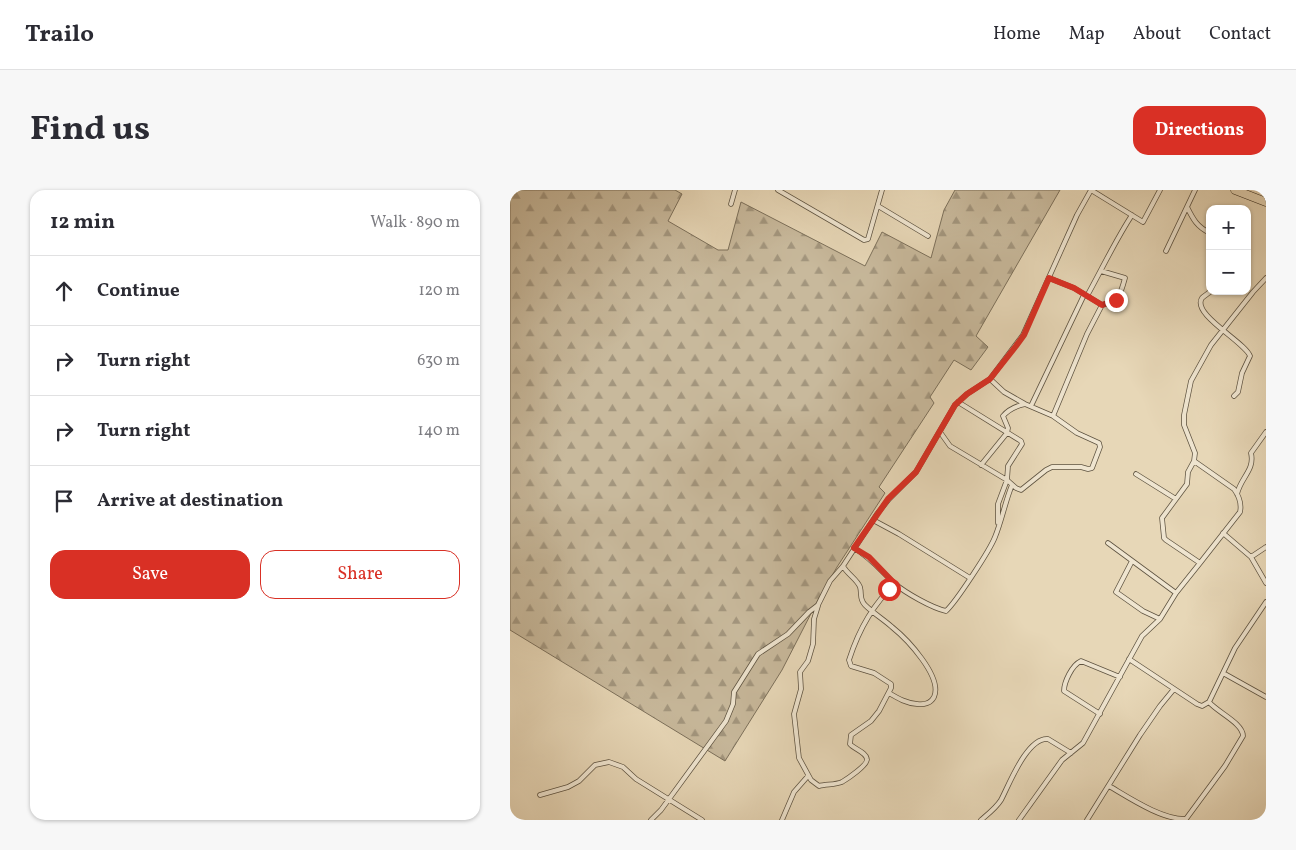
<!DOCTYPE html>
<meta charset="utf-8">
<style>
:root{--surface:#fff;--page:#f7f7f7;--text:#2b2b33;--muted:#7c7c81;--line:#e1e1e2;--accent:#d93025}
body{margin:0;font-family:Vollkorn,serif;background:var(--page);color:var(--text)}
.controls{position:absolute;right:15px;top:15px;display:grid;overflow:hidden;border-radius:10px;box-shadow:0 1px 4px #0004}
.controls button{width:45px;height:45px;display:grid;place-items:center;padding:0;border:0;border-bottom:1px solid var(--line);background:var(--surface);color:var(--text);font:25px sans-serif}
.stop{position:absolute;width:15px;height:15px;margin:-11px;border:4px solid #d93025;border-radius:50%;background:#fff}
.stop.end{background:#d93025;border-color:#fff;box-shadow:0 1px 5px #0008}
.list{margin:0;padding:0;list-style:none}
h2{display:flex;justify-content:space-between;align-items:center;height:65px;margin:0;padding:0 20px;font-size:21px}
h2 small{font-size:16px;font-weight:400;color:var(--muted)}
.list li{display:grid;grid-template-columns:32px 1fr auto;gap:15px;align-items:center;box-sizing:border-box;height:70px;padding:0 20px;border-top:1px solid var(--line)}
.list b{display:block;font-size:19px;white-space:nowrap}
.list em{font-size:16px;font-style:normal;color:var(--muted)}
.actions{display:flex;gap:10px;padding:15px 20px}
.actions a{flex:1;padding:11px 0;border:1px solid var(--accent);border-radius:15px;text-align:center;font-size:18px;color:var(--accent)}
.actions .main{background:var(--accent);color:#fff}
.icon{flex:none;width:28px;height:28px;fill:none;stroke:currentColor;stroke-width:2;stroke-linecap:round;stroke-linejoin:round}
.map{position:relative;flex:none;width:756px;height:630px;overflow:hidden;border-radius:15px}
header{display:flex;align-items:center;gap:30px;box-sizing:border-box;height:70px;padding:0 25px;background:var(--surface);border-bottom:1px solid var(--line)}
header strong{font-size:24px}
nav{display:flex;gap:28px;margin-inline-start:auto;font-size:18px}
.intro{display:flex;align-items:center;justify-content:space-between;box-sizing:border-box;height:120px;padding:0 30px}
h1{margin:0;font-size:35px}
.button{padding:12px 22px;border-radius:15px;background:var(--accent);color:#fff;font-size:18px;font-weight:700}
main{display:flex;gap:30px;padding:0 30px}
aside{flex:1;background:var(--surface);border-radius:15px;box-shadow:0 1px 4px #0004}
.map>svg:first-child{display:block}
</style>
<header>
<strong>Trailo</strong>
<nav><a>Home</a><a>Map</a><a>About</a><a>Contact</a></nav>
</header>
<div class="intro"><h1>Find us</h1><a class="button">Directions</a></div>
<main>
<aside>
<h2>12 min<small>Walk · 890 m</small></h2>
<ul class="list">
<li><svg class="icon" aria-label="ahead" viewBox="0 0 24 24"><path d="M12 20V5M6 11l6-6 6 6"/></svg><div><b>Continue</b></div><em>120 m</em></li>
<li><svg class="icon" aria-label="right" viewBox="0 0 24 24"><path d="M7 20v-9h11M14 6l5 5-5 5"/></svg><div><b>Turn right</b></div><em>630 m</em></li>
<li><svg class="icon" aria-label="right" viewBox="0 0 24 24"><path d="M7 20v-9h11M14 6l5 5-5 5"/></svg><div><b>Turn right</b></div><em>140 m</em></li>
<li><svg class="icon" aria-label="arrive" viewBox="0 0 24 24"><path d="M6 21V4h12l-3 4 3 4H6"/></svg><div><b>Arrive at destination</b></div></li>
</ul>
<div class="actions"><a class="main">Save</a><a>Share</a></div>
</aside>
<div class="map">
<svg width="756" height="630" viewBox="0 0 756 630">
<defs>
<pattern id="forest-firs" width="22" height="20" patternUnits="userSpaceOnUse" patternTransform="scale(1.25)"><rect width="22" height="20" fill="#c8b99c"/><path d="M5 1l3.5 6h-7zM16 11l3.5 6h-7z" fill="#a3967e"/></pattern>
</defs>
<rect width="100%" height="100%" fill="#e7d7b7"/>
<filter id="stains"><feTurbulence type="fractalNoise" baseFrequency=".004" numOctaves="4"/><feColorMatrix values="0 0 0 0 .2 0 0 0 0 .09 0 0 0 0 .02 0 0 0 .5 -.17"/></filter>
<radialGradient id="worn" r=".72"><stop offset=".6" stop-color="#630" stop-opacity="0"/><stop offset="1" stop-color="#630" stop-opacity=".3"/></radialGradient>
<path fill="url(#forest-firs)" stroke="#7c705b" d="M0,0H165L172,4L158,31L208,60H218L231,12L355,76L372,42L421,68L434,20L445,0H550L466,146L478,157L461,180L444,170L420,207L424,213L369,297L375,303L327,377L309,408L272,480L215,571L0,440Z"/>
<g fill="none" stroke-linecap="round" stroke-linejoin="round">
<g stroke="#5e5341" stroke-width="5.5">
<path id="street" d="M268,0L354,50L358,49L372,0
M221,14L225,0
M368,16L418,46
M677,17C683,29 687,37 700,43
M656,61L685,0
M539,88L564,98L592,115C609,112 611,103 615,88L591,81
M701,101C699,103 694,106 692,108C681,124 735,152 740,166L732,183L728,202L724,206
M577,106C592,79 605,51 622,25
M448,212L511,251L512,254L498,276L497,290L488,314V333
M521,216L574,105
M543,226L577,144L592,115
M430,242L440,256L497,290L506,298L511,300L536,280L542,277H571L578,279L582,278L590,257L589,253L567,243L543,226L515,214L494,202L480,189
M684,271L724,299C729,306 732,313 730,322L690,373
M471,275L497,243L498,238L493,226C499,219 506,216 515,214
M626,284L666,309
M727,304C731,287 745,280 741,263L756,242
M363,330L389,344L460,388
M713,343L741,367L756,393
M598,353L666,403
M344,358C361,368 371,381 385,394C396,403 422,418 436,421C446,412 480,360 485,347C492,330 495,312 502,295
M741,367L756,357
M622,371L606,402L633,421L650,429
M333,376C337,384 347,389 350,397C352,404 349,409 355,415C363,423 373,429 382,437C397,449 433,487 424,507C421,513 414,515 407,514C396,513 389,509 379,503
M308,416L304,429L303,454L298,471L290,482L291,499L284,524L289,568L301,590L309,596C316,594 325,595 332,592C337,589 358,575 357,569C356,562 344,559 340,554L341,545L361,531L369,521L381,498V494L364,483L341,476L339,470C348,442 363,414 385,394
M619,469L687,514L692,516L699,512L725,458L756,412
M713,483L756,507
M590,524L554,501C554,492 562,475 571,471L610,487
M599,596C618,607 652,630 676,629L715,576L733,546C733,533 707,522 699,512
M30,605L58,597L69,591L85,575L99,572L113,577L126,589L192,630
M141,630L151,620L216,531L223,514L224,502L248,464L278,444L299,422L308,415L320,391L333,376L367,324L379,309L406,282L445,215L457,204L480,189L513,145L567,25L581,0L633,32L650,0
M272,630L284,602L298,586
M471,630C478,624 486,618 491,610C499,595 517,547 538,549L561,563
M509,630L552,570L573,553L632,446L650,429L666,403L690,373L656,350L654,348L652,328L677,294L678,282L684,271L685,263L674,235V225L681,191L701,155L743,102L756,88
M577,630L630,545L650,516L664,499"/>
</g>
<g stroke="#30271a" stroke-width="9">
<path id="highway" d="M725,0L756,12"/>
</g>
<use href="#street" stroke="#efe5d0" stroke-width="4"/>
<use href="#highway" stroke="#e7d7b7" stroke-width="8"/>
</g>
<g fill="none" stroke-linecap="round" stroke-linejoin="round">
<path stroke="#d93025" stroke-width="6" d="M379,399L385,394L359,367L344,358L378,309L406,282L445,215L457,204L480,189L506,156L514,145L539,88L564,98L592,115L606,110"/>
</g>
<rect width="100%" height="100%" filter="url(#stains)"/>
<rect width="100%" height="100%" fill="url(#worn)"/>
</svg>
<div class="controls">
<button>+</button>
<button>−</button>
</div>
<div class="stop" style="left:379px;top:399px"></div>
<div class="stop end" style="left:606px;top:110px"></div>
</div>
</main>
